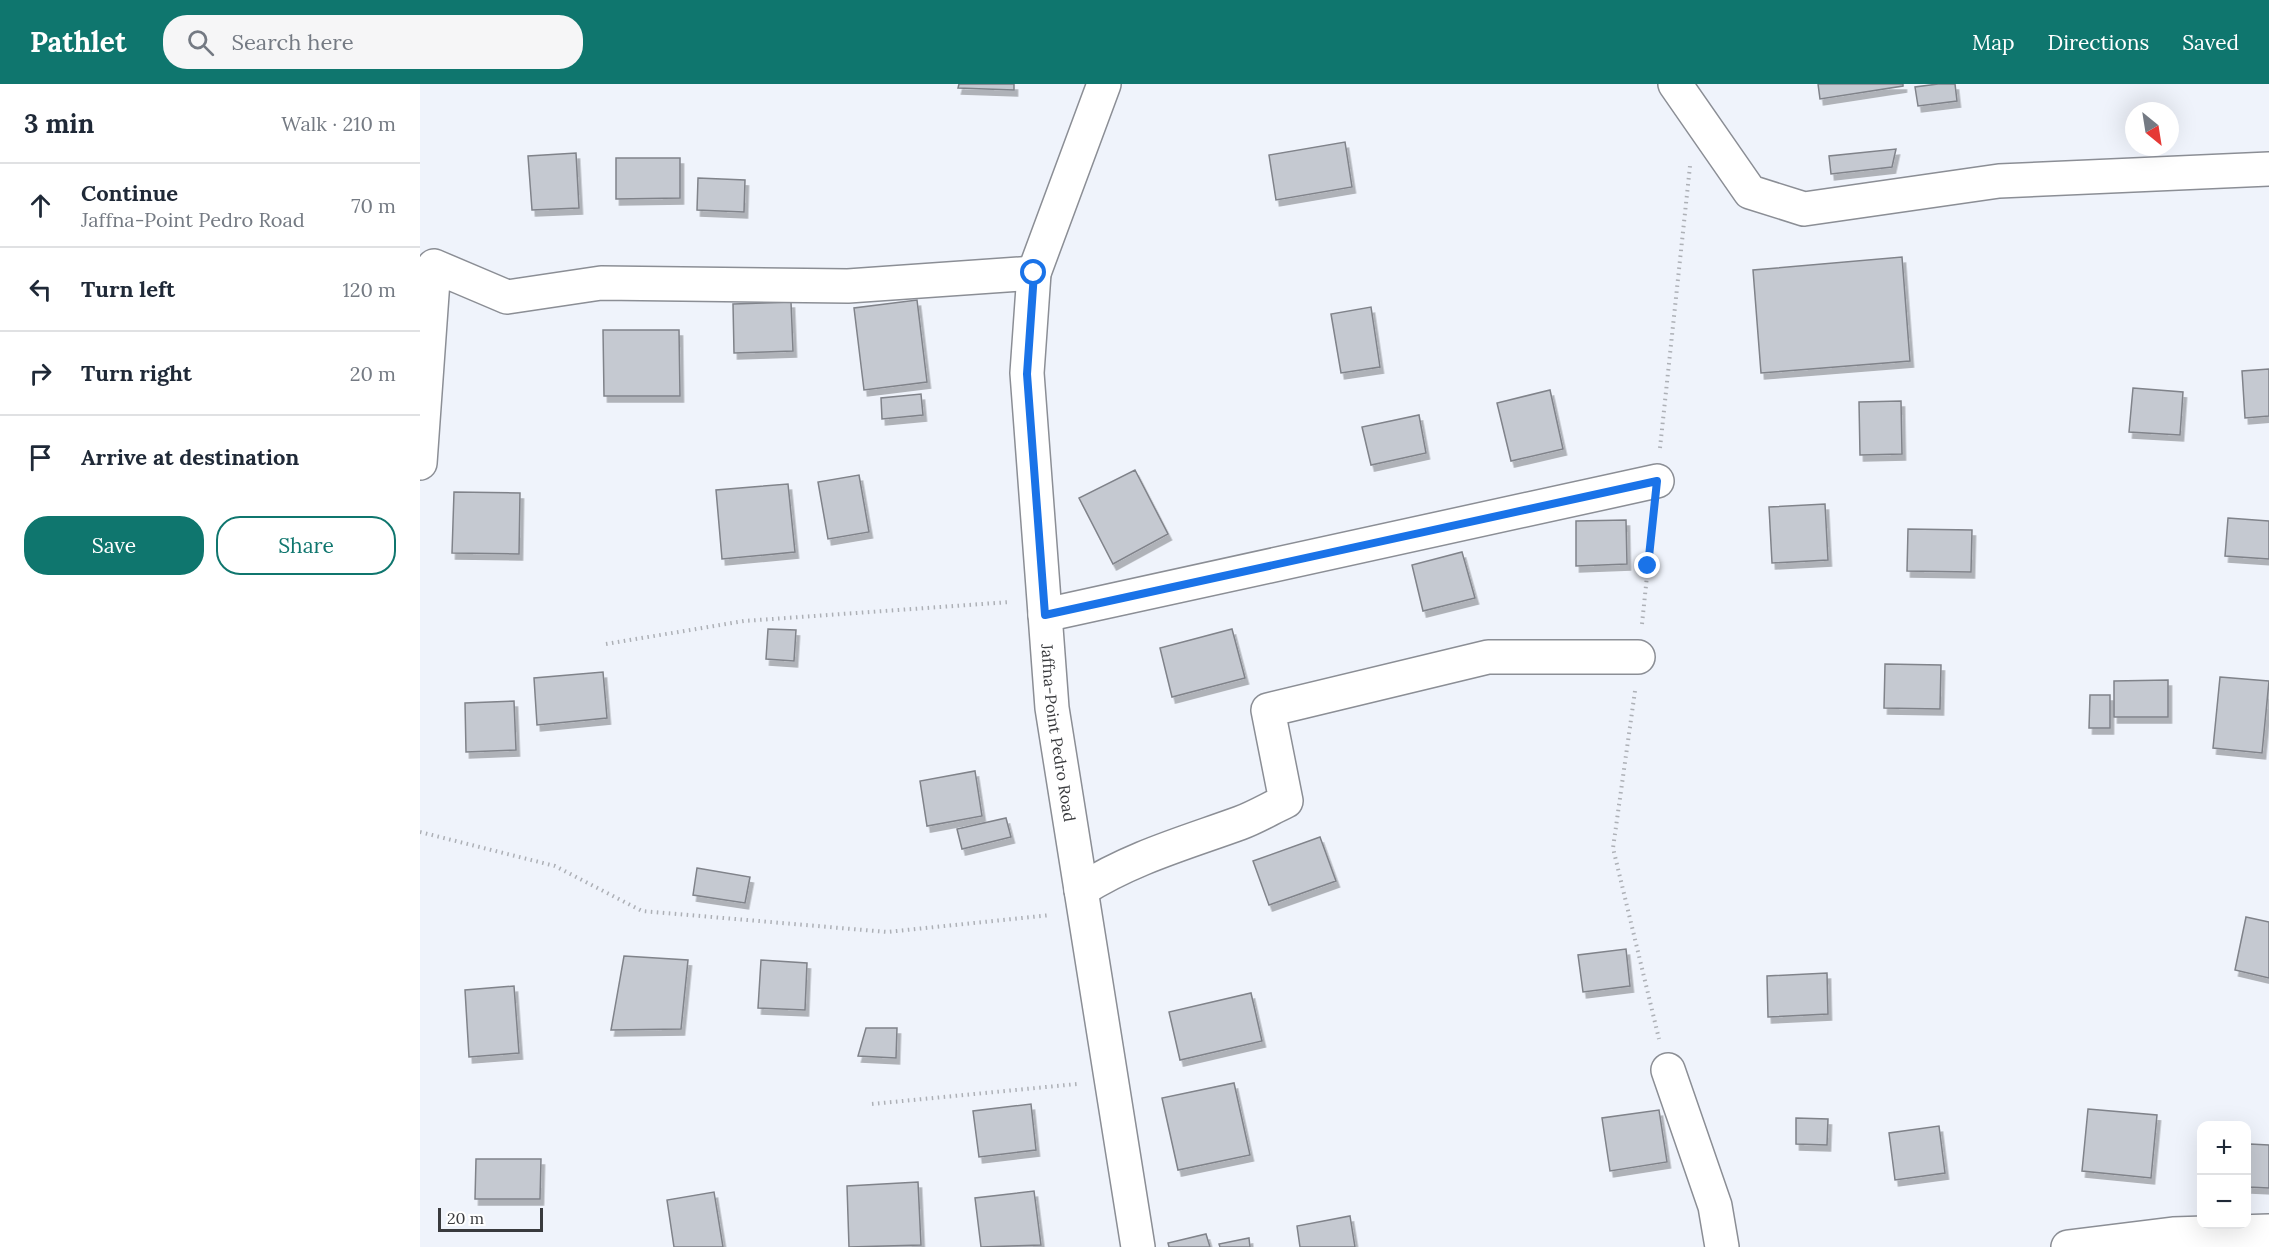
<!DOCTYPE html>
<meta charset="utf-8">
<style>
:root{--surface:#fff;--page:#f6f6f7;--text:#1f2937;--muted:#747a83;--line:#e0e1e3;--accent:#0f766e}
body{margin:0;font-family:Lora,serif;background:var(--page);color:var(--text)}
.controls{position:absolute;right:18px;bottom:18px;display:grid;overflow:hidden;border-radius:12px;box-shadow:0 6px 24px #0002}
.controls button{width:54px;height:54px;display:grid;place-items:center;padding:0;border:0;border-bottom:2px solid var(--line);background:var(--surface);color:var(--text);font:30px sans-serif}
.compass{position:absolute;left:1705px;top:18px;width:54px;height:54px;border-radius:50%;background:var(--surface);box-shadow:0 6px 24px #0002;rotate:150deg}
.scale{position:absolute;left:18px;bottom:15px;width:105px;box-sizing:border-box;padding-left:6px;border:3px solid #393a3d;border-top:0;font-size:16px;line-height:21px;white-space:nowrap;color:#393a3d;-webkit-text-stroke:4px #fff;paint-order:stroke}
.stop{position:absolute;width:18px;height:18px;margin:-14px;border:4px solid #1a73e8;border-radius:50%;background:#fff}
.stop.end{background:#1a73e8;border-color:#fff;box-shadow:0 2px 6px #0008}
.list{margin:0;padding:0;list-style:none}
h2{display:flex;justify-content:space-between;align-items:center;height:78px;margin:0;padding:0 24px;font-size:26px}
h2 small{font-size:20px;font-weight:400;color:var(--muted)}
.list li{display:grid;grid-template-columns:39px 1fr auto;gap:18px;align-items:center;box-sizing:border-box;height:84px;padding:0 24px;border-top:2px solid var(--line)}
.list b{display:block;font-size:22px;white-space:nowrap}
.list p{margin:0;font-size:20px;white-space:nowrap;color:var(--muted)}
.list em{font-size:20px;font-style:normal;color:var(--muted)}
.actions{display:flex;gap:12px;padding:18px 24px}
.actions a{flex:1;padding:14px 0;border:2px solid var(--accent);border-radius:24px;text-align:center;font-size:21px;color:var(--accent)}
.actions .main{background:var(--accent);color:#fff}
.icon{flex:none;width:33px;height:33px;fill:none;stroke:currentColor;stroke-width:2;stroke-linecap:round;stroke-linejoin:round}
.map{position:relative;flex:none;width:1849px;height:1163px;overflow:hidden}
header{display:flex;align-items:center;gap:36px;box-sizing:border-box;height:84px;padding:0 30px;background:var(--accent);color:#fff}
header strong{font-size:28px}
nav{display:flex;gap:33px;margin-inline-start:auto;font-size:21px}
.search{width:420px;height:54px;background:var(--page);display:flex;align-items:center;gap:15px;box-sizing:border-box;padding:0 21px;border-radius:24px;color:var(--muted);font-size:22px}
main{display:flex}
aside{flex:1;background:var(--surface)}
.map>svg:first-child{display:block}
</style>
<header>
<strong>Pathlet</strong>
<div class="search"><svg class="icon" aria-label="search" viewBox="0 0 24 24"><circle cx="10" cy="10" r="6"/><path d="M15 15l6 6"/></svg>Search here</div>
<nav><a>Map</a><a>Directions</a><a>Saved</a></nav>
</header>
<main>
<aside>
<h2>3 min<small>Walk · 210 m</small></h2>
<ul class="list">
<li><svg class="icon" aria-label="ahead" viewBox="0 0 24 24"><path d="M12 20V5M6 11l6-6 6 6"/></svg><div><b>Continue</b><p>Jaffna-Point Pedro Road</p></div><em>70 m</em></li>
<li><svg class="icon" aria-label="left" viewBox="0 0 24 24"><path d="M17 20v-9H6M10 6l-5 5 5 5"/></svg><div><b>Turn left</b></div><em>120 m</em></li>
<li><svg class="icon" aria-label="right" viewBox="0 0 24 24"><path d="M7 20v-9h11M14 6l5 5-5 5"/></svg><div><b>Turn right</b></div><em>20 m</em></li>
<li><svg class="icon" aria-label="arrive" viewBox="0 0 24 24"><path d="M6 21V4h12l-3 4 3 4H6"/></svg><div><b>Arrive at destination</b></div></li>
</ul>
<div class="actions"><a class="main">Save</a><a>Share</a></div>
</aside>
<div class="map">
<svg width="1849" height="1163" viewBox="0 0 1849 1163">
<defs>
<filter id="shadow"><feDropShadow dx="3.5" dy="6" stdDeviation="0" flood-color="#0004"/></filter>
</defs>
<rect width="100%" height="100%" fill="#eff3fb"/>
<path fill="#c5c9d1" stroke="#80838a" stroke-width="1.5" filter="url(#shadow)" d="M539,0H594V6L538,4Z
M1398,0H1483V2L1400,15Z
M1518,0H1535L1537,17L1498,22L1495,3Z
M925,58L932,103L856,116L849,71Z
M1476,65L1472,83L1411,90L1409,72Z
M156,69L159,124L112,126L108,72Z
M196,74H260V114L196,115Z
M278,94L325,96L324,128L277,126Z
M1482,173L1490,277L1341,289L1333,186Z
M497,216L507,298L444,306L434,224Z
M371,218L373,267L314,269L313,220Z
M951,223L960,283L921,289L911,230Z
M183,246H259L260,312H184Z
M1849,285V332L1825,334L1822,287Z
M1713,304L1763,308L1760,351L1709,348Z
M1130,306L1143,365L1091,377L1077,319Z
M501,310L503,331L462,335L461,314Z
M1481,317L1482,370L1440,371L1439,318Z
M999,331L1006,369L951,381L942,343Z
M715,386L748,450L693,480L659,414Z
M439,391L449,448L408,455L398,398Z
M368,400L375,468L302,475L296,406Z
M34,408L100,409L99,470L32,469Z
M1405,420L1408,476L1352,479L1349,423Z
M1808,434L1849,437V475L1805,472Z
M1206,436L1207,480L1156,482V437Z
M1488,445L1552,446L1551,488L1487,487Z
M1042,468L1055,514L1003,527L992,481Z
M348,545L376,546L374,577L346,575Z
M812,545L825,594L752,613L740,564Z
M1465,580L1521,581L1520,625L1464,624Z
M183,588L187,634L117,641L114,594Z
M1800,593L1849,597L1842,669L1793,664Z
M1748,596V633H1694V597Z
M1670,611H1690V644H1669Z
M94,617L96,666L46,668L45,619Z
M555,687L562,732L507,742L500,697Z
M586,734L591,753L542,765L537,745Z
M900,753L916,797L849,821L833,777Z
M277,784L330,793L325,819L273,811Z
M1826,833L1849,838V894L1815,886Z
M1206,865L1210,902L1163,908L1158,871Z
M204,872L268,876L261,945L191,946Z
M341,876L387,879L385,926L338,924Z
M1407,889L1408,930L1348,933L1347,892Z
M94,902L99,969L49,973L45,906Z
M831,909L842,957L760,976L749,928Z
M446,944H477L476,974L438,972Z
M814,999L830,1071L758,1086L742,1014Z
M611,1020L616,1066L559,1073L553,1027Z
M1668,1025L1737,1031L1731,1094L1662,1087Z
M1239,1026L1247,1078L1190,1087L1182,1034Z
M1376,1034L1408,1035L1407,1061L1376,1060Z
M1519,1042L1525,1089L1475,1096L1469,1049Z
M1830,1060L1849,1061V1104L1828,1103Z
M56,1075H121L120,1115H55Z
M498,1098L501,1161L429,1163L427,1102Z
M614,1107L621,1161L561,1163L555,1114Z
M294,1108L303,1163H254L247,1116Z
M930,1132L935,1163H880L877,1142Z
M786,1150L790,1163H749L748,1159Z
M829,1154L830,1163H800L799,1160Z"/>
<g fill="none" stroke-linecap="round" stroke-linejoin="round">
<g stroke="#8b8e95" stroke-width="36">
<path id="minor" d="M1255,0L1330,108L1384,125L1579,97L1849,85
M0,379L14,182L87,213L181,199L428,202L614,189
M625,531L1237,397
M661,806C711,774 765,759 820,739C836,733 851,724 866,717L848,626L1068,573H1218
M1248,986L1295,1122L1302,1163
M1648,1163L1753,1150L1849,1147"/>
</g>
<g stroke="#8b8e95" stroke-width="36">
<g id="major">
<path id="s1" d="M684,0L614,189L607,289L632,624L718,1163"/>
</g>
</g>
<path stroke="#adb0b6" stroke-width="4" stroke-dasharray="1.5 4.5" stroke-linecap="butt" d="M1240,364L1270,82
M1222,540L1233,434
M186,560L324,537L590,518
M1215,607L1193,764L1239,955
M0,748L135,782L222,827L467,848L631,831
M452,1020L657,1000"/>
<use href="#minor" stroke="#fff" stroke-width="33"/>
<use href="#major" stroke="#fff" stroke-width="33"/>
</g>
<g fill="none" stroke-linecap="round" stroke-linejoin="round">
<path stroke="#1a73e8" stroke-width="8" d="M614,189L607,290L625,531L1237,397L1228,482"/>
</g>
<g text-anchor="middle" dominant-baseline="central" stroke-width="4.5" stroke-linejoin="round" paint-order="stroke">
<g font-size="16" fill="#393a3d" stroke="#fff">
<text stroke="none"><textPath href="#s1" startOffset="663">Jaffna-Point Pedro Road</textPath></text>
</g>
</g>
</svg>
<div class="controls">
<button>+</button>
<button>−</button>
</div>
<svg class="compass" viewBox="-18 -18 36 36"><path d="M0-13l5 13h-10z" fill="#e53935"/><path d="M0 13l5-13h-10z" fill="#747a83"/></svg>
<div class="scale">20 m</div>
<div class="stop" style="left:614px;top:189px"></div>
<div class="stop end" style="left:1228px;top:482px"></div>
</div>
</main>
